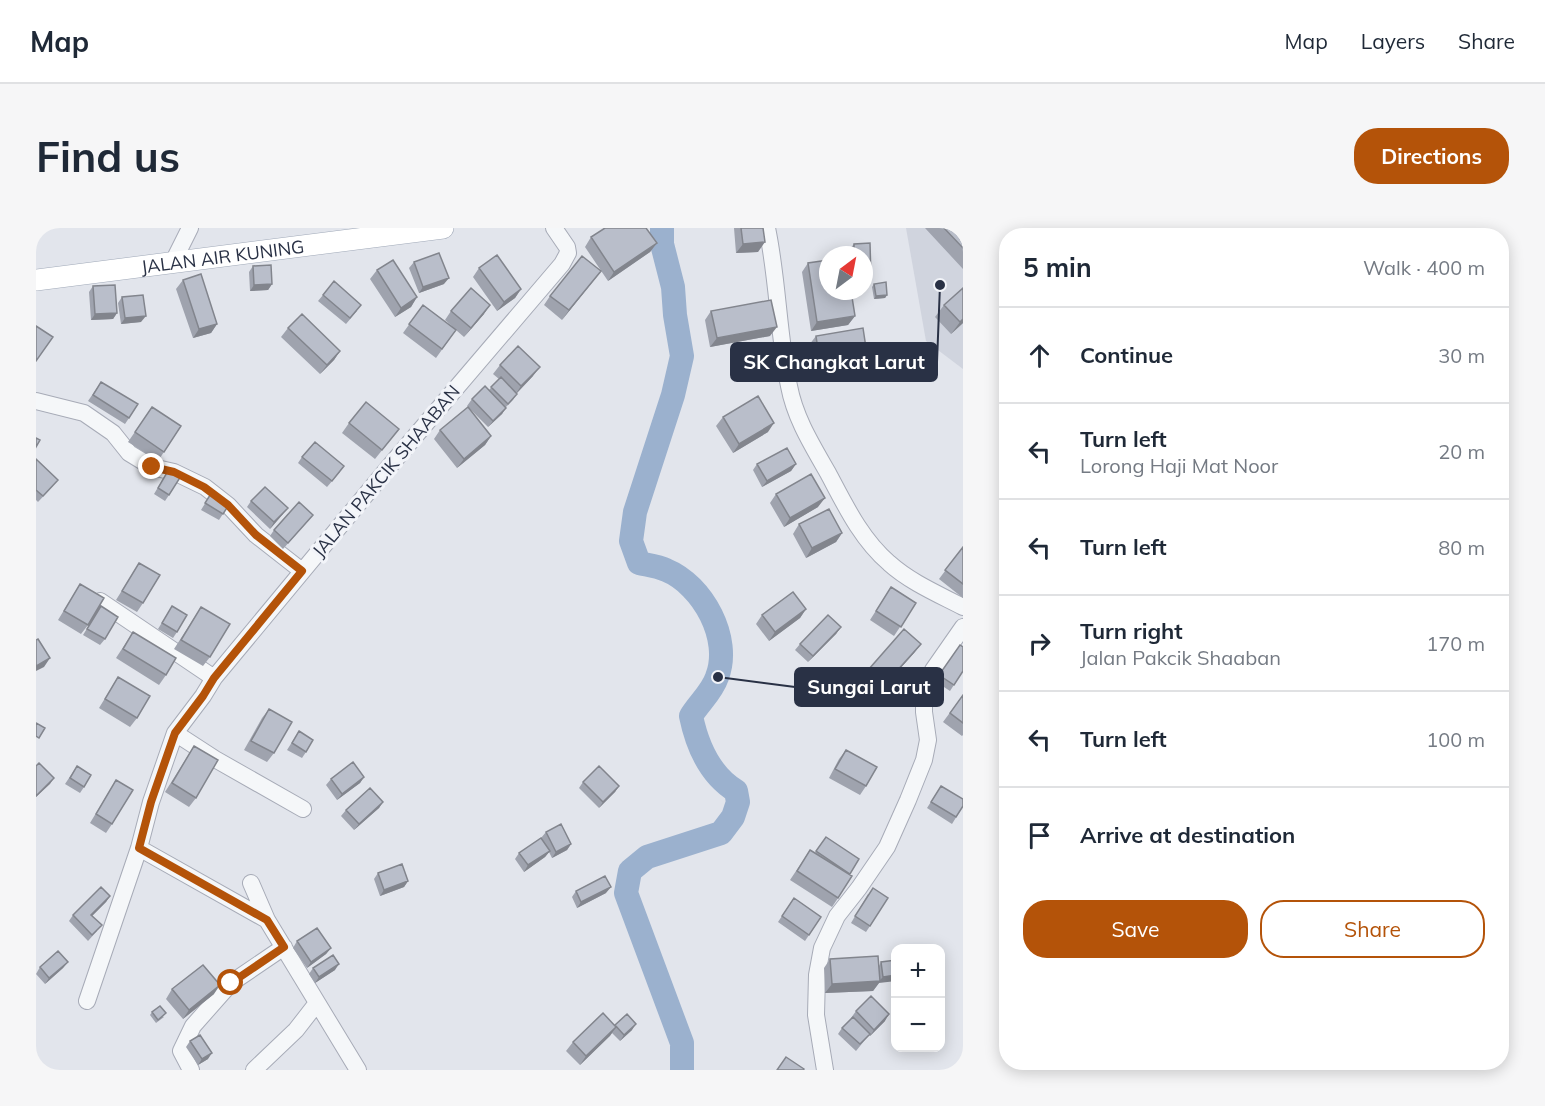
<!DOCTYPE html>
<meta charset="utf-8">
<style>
:root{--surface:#fff;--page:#f6f6f7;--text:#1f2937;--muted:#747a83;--line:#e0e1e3;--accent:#b45309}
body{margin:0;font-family:Mulish,sans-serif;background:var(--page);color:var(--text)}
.controls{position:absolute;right:18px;bottom:18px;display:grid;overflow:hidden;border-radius:12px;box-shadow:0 3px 15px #0003}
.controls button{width:54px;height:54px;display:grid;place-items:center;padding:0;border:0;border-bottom:2px solid var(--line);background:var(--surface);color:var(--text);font:30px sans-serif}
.compass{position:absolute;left:783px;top:18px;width:54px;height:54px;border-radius:50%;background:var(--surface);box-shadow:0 3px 15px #0003;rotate:32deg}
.stop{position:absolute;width:18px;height:18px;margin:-14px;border:4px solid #b45309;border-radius:50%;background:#fff}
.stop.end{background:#b45309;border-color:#fff;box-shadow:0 2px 6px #0008}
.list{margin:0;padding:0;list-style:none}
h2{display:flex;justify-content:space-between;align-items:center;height:78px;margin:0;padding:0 24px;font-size:26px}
h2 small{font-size:20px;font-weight:400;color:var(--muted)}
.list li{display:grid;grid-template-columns:39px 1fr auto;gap:18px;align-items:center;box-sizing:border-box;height:96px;padding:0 24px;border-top:2px solid var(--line)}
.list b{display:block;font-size:22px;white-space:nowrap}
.list p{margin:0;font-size:20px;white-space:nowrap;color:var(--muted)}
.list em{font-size:20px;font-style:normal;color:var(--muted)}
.actions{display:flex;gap:12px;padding:18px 24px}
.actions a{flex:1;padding:14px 0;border:2px solid var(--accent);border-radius:24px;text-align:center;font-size:21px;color:var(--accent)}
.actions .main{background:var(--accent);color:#fff}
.icon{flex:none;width:33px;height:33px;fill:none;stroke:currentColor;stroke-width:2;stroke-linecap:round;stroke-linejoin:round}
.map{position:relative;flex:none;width:927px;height:842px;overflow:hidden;border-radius:24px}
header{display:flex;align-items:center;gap:36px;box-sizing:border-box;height:84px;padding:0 30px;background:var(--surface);border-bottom:2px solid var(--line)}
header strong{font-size:28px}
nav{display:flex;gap:33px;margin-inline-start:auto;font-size:21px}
.intro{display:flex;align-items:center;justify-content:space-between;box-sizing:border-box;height:144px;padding:0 36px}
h1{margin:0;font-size:42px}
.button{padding:15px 27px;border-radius:24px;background:var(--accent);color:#fff;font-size:21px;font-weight:700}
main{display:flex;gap:36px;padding:0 36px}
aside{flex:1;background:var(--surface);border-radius:24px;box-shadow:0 3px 15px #0003}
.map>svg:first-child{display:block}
</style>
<header>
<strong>Map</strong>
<nav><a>Map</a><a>Layers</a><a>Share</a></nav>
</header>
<div class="intro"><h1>Find us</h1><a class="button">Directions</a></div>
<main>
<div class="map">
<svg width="927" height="842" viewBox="0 0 927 842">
<rect width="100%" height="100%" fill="#e2e5ec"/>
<path fill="#d0d4de" d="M870,0H927V141L890,113Z"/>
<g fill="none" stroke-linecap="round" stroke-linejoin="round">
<path stroke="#9bb1ce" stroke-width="24" d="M626,0V16L637,59L639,87L646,128L637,167L599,284L595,313L603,335C612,337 622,338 630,342C667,357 696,411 681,449C676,464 663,475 655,488C661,517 674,547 700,563L702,574L697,589L685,605L611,629L594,643L590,665L646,815V842"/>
<g stroke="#a7abb7" stroke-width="18">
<path id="minor" d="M731,0C742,52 742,106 753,158C759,190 776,217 792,245C809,277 825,311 853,335C874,354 902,366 927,379
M136,36L154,0
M0,173L48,185L77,205L93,225L116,239L138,244L169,259L192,277L220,307L266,343
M64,373L178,450
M139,505L179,531L267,581
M103,620L231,692
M215,655L231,692L322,842
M51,773L103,620L115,574L139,505L167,468L178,450L352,240L526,36L532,25L531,19L518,0
M155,842L145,823L157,798L195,755L248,719
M218,842L260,802L281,775
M789,842L780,787L781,747L786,720L801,688L823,660L851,619L872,572L888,532L892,512L888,484V462L897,442L927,399"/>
</g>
<g stroke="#a0a9b8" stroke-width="22">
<g id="major">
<path id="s1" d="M0,52L407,0"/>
</g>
</g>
<use href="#minor" stroke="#f5f7f9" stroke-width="16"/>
<use href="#major" stroke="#fff" stroke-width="21"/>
</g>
<path fill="#9fa3ae" d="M698,0H727L722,24L700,25Z
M889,0H927V41Z
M555,9L621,15L614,24L572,53L549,19Z
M834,15L835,50L831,56H828V27H814L813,22L818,16Z
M378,34L408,56L383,65L373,40Z
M772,35L819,88L812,97L775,103L766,44Z
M217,38L236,56L232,62L214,63L213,44Z
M443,40L485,61L479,70L461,83L437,49Z
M341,42L381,69L375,79L359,89L334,51Z
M565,43L526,92L508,77L514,68Z
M147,52L181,96L175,105L157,110L140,61Z
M838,56L851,67L849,70L838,71L836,59Z
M57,58L81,85L77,91L55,92L53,64Z
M287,67L321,83L310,96L282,73Z
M86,69L105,94L85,96L82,75Z
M387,77L417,99L409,92L415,83L448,86L428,109L420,102L400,130L367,105Z
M908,77L927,95L915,106L899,89Z
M675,83L734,108L674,119L669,92Z
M252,100L304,123L298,132L284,146L245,109Z
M780,108L830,120L824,129L777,137L773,117Z
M464,137L497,148L481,165L477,172L470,179L466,186L452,199L431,178L436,171L453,162L463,151L457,146Z
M65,154L93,190L89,196L52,173Z
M116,179L145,198L122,233L92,214Z
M687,189L732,204L697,225L680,198Z
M313,195L363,201L339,231L306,205Z
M404,202L455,208L449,217L421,240L398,211Z
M266,229L304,244L291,259L262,235Z
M0,231L17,258L2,274L0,272Z
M721,236H760L755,243L726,259L717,242Z
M133,241V267L129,273L118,266Z
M176,264L194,275L183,292L165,282Z
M740,266L782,279L748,299L734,275Z
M215,273L247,286L234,301L211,279Z
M277,287L272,293L247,321L234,308L238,302Z
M763,296L806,305L800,314L770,330L757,306Z
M927,319V370L903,351Z
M103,335L107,375L101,384L80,372Z
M44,356L52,397L45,406L22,392Z
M855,359L880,375L858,408L834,392Z
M65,378L69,411L64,417L47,407Z
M136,378L141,404L137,410L122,401Z
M165,379L174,429L167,438L138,421Z
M770,381L764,390L733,413L720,396L726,387Z
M805,399L800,406L772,434L759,422L764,416Z
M97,404L130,447L123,457L80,430Z
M885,416L878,425L843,464L827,450L833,441Z
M924,417L927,443L914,463L899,453Z
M82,449L101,490L94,499L63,480Z
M927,467V507L926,508L907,494Z
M233,481L238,525L231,534L208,522L226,490Z
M263,503L270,524L266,530L251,522Z
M158,518L160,570L153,579L129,564Z
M810,522L830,558L824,567L793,550L803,531Z
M41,538L48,559L44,565L29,556Z
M328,549L324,555L301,572L290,557L295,551Z
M80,552L76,596L70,605L54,595Z
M547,554L583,558L579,564L563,580L543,560Z
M905,558L927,578L916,596L891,580Z
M347,574L343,580L318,602L305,588L310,582Z
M510,604L535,616L531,622L516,630L513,624L509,629L488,644L479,631L483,625L508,614L505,610Z
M790,609L823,631L813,647L802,670L796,679L754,652L774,622L779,625Z
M342,645L372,653L368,659L344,668L338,651Z
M540,663L570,665L541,680L536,669Z
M832,666L834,698L830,704L815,695Z
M74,668L70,674L56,688L61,703L52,713L33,693L37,687Z
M758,670L785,689L769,713L742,694Z
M261,713L295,720L290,726L271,740L257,720Z
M794,731L843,738L845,734L860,732L837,763L789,765L788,740Z
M32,734L27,740L9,756L0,746L4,739Z
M277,740L299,742L279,755L273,746Z
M136,761L178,766L147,791L130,771Z
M820,783L849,793L834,808L833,807L820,823L802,806L806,800L816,790H815Z
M116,784L128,789L120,795L114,787Z
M579,797L596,802L584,813L576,805L544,837L530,823L537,814Z
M154,813L172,831L162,837L150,819Z"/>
<path fill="#82858d" d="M729,14L722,24L700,25L707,16Z
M621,15L614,24L572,53L578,44Z
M565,43L558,52L526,92L533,82Z
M413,50L408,56L383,65L387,59Z
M828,50H835L831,56H828Z
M236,56L232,62L214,63L218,57Z
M485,61L479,70L461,83L468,74Z
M851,67L849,70L838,71L840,68Z
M381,69L375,79L359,89L365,80Z
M454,77L448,86L428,109L435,100Z
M81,85L77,91L55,92L59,86Z
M110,88L105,94L85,96L89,90Z
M819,88L812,97L775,103L781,94Z
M927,91V95L915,106L924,94Z
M181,96L175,105L157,110L163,101Z
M741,99L734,108L674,119L681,110Z
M830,120L824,129L777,137L783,128Z
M304,123L298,132L284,146L291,137Z
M504,139L497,148L479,167L485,158Z
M470,180L466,186L452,199L457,193Z
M738,195L732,204L697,225L703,216Z
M455,208L449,217L421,240L428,231Z
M760,236L755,243L726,259L731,253Z
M789,270L782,279L748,299L754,290Z
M252,280L247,286L234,301L238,294Z
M806,305L800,314L770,330L776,320Z
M770,381L764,390L733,413L739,404Z
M805,399L800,406L772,434L777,428Z
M885,416L878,425L843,464L850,455Z
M14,430L8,439L0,443V438Z
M328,549L324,555L301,572L306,566Z
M18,550L14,556L0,569V568Z
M583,558L579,564L563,580L567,574Z
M347,574L343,580L318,602L323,596Z
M535,616L531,622L516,630L520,624Z
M514,623L509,629L488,644L492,637Z
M372,653L368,659L344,668L348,662Z
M575,659L570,665L541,680L545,674Z
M74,668L70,674L51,693L55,687Z
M295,720L290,726L271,740L275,734Z
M32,734L27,740L9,756L13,750Z
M303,736L299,742L279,755L283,749Z
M860,747V753L843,755L837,763L789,765L796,756L843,753L847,749Z
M184,757L178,766L147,791L153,782Z
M853,786L849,793L834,808L838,802Z
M600,796L596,802L584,813L588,807Z
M580,799L574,808L544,837L550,828Z
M176,825L172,831L162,837L166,831Z"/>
<path fill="#b9beca" stroke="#82858d" stroke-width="1.5" d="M569,0H610L621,15L578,44L555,9Z
M705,0H727L729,14L707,16Z
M908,0H927V20Z
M834,15L835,50H828V27H818V16Z
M403,25L413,50L387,59L378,34Z
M461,27L485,61L468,74L443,40Z
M546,28L565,43L533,82L514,68Z
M357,32L381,69L365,80L341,42Z
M792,32V63H815L819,88L781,94L772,35Z
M235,37L236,56L218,57L217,38Z
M165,46L181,96L163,101L147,52Z
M298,53L325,77L314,90L287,67Z
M850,54L851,67L840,68L838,56Z
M79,57L81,85L59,86L57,58Z
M435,60L454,77L435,100L415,83Z
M927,60V91L924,94L908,77Z
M107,67L110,88L89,90L86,69Z
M735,72L741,99L681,110L675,83Z
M387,77L420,102L406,121L373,96Z
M266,86L304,123L291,137L252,100Z
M0,98L17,109L0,133Z
M827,100L830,120L783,128L780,108Z
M482,118L504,139L485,158L464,137Z
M465,149L481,166L472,176L455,159Z
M65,154L102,176L93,190L57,167Z
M449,158L470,180L457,193L436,171Z
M722,168L738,195L703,216L687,189Z
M330,174L363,201L346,222L313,195Z
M116,179L145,198L128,224L99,204Z
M432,179L455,208L428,231L404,202Z
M0,210L4,212L0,219Z
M279,214L308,238L296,253L266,229Z
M751,220L760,236L731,253L721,236Z
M0,231L22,252L7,268L0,262Z
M133,241L145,248L133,267L122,260Z
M775,246L789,270L754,290L740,266Z
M229,259L252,280L238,294L215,273Z
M176,264L194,275L187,286L169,275Z
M263,274L277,287L252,315L238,302Z
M793,281L806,305L776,320L763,296Z
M927,319V356L909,342Z
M103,335L124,347L107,375L86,363Z
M44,356L68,370L52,397L28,383Z
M855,359L880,375L865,399L840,383Z
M757,364L770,381L739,404L726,387Z
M65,378L82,389L69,411L51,401Z
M136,378L151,387L141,404L126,395Z
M165,379L194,396L174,429L145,412Z
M792,387L805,399L777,428L764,416Z
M868,401L885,416L850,455L833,441Z
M97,404L140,430L130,447L87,421Z
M2,411L14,430L0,438V412Z
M924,417L927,419V443L918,457L903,447Z
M82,449L114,468L101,490L69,471Z
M927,467V495L914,485Z
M233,481L256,494L238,525L215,513Z
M0,495L9,500L3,510L0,508Z
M263,503L277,512L270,524L256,515Z
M158,518L182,532L160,570L136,555Z
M810,522L841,539L830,558L799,541Z
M317,534L328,549L306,566L295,551Z
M3,535L18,550L0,568V538Z
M41,538L55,547L48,559L34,550Z
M563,538L583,558L567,574L547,554Z
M80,552L97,562L76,596L60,586Z
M905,558L927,571V578L920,589L895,574Z
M334,560L347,574L323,596L310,582Z
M525,596L535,616L520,624L510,604Z
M790,609L823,631L814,646L780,623Z
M505,610L514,623L492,637L483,625Z
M774,622L816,648L802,670L761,643Z
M366,636L372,653L348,662L342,645Z
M569,648L575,659L545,674L540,663Z
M65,659L74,668L55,687L66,697L56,707L37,687Z
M837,660L852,670L834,698L819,688Z
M758,670L785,689L773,707L746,688Z
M281,700L295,720L275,734L261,713Z
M22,723L32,734L13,750L4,739Z
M297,727L303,736L283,749L277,740Z
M842,728L844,753L796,756L794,731Z
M860,732V747L847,749L845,734Z
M167,737L184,757L153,782L136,761Z
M835,768L853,786L838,802L820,783Z
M124,778L130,785L122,792L116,784Z
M567,785L580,799L550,828L537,814Z
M591,786L600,796L588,807L579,797Z
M817,789L834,806L824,816L806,800Z
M164,807L176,825L166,831L154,813Z
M750,829L768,841L767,842H741Z"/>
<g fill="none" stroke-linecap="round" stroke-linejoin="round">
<path stroke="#b45309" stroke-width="8" d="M116,239L138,244L168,259L192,277L220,307L266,343L178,450L167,468L139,505L115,574L103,620L231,692L248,719L195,755"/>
</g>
<g text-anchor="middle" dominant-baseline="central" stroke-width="6" stroke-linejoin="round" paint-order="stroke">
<g font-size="18" fill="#293145" stroke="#f2f4f9">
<text stroke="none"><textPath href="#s1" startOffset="188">JALAN AIR KUNING</textPath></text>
<text transform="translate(350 243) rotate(-50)">JALAN PAKCIK SHAABAN</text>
</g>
</g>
<path fill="none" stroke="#293145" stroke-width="2" d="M904 57L901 134M682 449L759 459"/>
<g fill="#293145" stroke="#f2f4f9" stroke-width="2">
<circle cx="904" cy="57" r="6"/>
<circle cx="682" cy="449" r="6"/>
</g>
<g fill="#293145" stroke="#293145" stroke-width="2">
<rect x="695" y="115" width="206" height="38" rx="6"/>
<rect x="759" y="440" width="148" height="38" rx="6"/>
</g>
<g font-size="20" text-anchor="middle" font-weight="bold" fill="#fff">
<text x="798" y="141">SK Changkat Larut</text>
<text x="833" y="466">Sungai Larut</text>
</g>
</svg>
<div class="controls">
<button>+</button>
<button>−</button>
</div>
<svg class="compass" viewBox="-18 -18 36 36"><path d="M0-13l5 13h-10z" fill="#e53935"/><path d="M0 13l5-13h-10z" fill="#747a83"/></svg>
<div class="stop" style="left:195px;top:755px"></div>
<div class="stop end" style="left:116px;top:239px"></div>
</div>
<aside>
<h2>5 min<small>Walk · 400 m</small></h2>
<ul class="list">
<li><svg class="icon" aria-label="ahead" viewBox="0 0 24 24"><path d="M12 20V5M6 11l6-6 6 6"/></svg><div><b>Continue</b></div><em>30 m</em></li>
<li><svg class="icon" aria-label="left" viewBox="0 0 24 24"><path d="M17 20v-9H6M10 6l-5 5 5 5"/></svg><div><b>Turn left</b><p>Lorong Haji Mat Noor</p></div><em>20 m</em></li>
<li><svg class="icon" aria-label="left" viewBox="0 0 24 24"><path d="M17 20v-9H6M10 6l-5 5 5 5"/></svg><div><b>Turn left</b></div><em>80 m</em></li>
<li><svg class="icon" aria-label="right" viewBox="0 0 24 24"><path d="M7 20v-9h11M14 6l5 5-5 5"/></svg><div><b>Turn right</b><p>Jalan Pakcik Shaaban</p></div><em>170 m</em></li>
<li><svg class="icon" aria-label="left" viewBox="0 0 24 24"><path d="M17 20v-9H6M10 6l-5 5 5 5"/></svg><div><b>Turn left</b></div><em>100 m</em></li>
<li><svg class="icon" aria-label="arrive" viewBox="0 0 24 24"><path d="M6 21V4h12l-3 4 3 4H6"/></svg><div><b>Arrive at destination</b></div></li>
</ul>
<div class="actions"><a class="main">Save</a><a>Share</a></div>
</aside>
</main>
